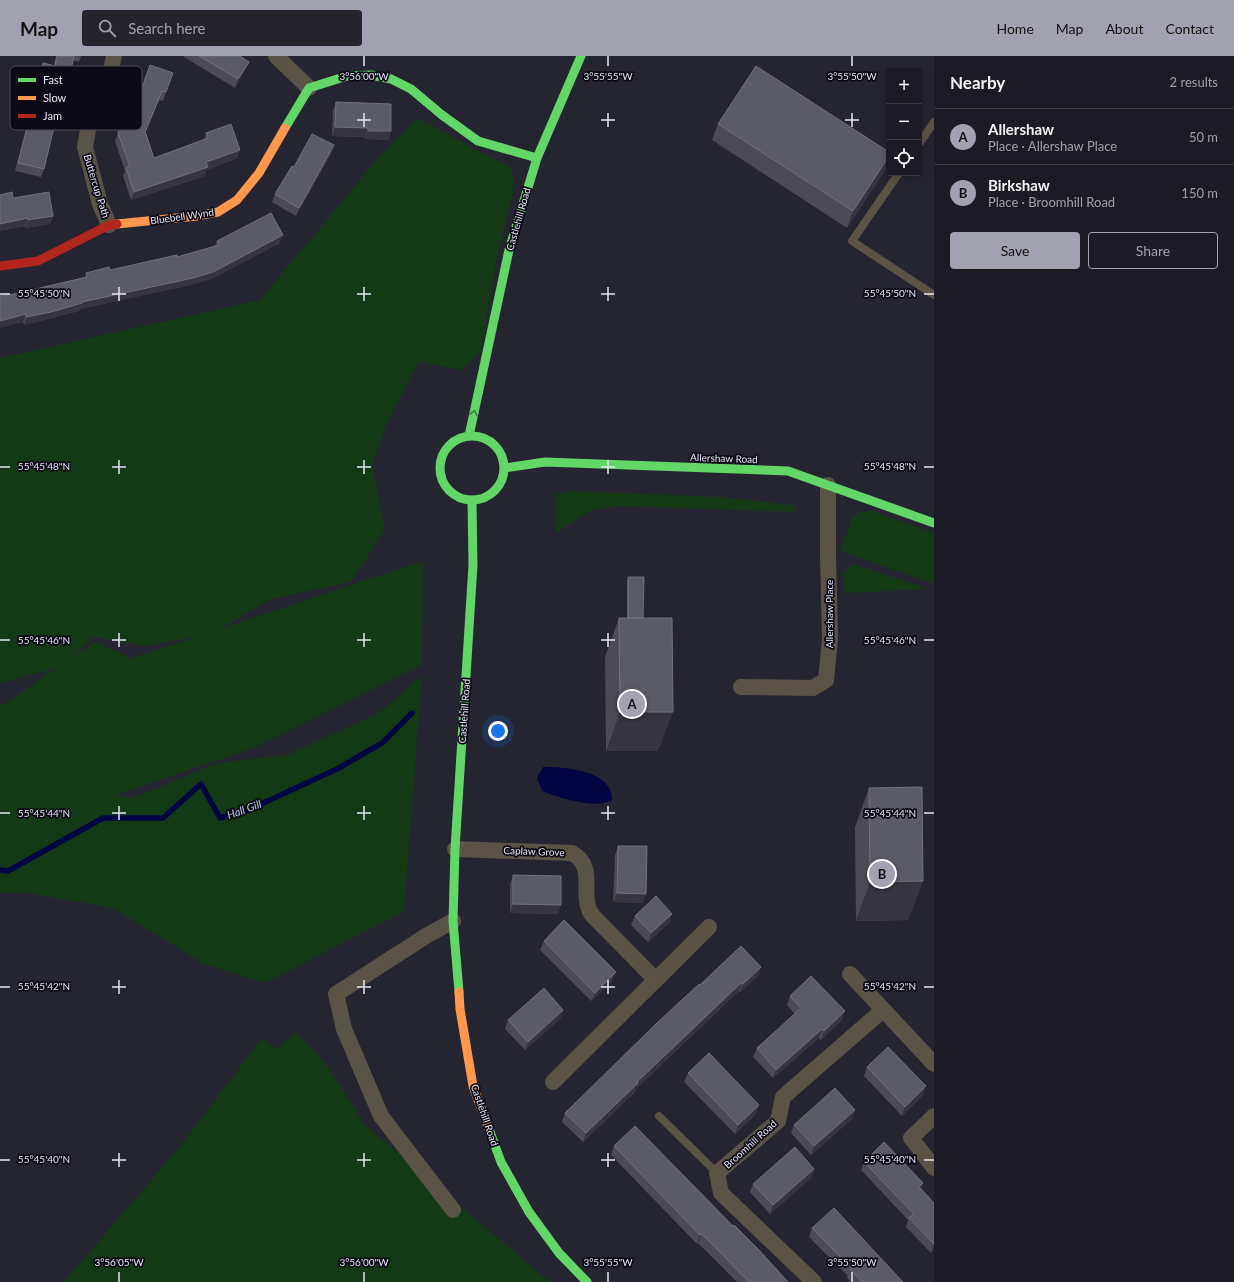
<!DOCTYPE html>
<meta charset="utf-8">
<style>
:root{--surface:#1c1b25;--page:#25242d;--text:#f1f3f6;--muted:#a0a1a7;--line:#3a3942;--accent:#a2a1b1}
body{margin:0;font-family:Lato,sans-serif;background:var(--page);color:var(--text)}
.controls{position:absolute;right:12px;top:12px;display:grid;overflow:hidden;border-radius:4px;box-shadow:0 2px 10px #0003}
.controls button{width:36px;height:36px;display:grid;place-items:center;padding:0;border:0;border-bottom:1px solid var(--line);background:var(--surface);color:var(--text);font:20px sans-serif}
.you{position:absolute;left:498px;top:675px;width:14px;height:14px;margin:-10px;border:3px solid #fff;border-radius:50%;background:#1a73e8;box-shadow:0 0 0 6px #1a73e833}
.badge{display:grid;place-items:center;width:26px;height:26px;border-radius:50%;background:var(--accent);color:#111;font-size:13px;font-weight:700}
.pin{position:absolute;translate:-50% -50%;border:2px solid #fff;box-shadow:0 1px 4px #0006}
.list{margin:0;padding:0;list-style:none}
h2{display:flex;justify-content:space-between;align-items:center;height:52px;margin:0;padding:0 16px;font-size:17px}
h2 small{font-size:13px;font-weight:400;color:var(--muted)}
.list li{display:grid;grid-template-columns:26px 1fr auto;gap:12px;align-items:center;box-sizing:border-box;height:56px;padding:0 16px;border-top:1px solid var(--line)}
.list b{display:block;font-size:15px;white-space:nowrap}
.list p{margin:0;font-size:13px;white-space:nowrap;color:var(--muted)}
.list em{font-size:13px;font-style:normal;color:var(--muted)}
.actions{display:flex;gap:8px;padding:12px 16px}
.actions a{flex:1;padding:9px 0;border:1px solid var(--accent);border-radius:4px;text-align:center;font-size:14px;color:var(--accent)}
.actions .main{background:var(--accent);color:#111}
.icon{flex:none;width:22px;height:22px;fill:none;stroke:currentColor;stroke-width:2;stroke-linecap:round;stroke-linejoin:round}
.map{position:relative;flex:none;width:934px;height:1226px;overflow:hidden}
header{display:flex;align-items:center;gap:24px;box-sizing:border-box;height:56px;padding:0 20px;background:var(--accent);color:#111}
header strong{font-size:19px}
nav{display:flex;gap:22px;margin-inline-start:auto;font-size:14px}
.search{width:280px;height:36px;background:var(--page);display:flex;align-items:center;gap:10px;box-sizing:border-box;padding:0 14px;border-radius:4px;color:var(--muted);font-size:15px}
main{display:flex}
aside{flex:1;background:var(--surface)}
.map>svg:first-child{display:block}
</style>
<header>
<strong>Map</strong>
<div class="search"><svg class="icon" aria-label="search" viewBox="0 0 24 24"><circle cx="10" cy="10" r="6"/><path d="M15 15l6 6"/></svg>Search here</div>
<nav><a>Home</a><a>Map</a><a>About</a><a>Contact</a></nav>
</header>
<main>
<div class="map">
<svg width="934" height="1226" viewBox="0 0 934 1226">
<rect width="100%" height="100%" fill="#252431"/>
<path fill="#133a14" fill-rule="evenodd" d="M418,62L478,95L509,110L513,120V135L496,205L481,296L462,314L419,306L387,368L372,409L385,473L351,526L271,543L220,573L423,505L422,609L256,691L113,740L136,741L217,707L287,699L377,658L422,620L404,855L266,927L204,908L113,852L26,837H0V648H5L56,612L0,627V302L260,244L376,105ZM199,580L131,602L95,586L70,602L94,581L147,590Z
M567,435L722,441L794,449L796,456L620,450L591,454L556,477L555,439Z
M871,455L934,477V528L840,495L853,460L860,456Z
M853,508L928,533L844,537V516Z
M296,976L329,1012L365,1069L550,1226H64L182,1088L262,982L276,993Z"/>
<path fill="#030543" d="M543,711C566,711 612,714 612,744C595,754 560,742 542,735L537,722Z"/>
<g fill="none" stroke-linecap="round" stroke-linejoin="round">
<path stroke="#030543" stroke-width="5.5" d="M0,814L8,815L103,762H163L201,728L220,762L246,755L337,713L382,687L412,657"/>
<path stroke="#5a5346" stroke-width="8" d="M919,88L934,66
M899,117L852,185L934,239
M659,1060L717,1117"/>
<path stroke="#5a5346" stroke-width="16" d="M276,0L309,32
M109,169L100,148L85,91L88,74L96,49L111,14L114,0
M741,631L813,632L826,624L830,583L828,500V429
M455,793L572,797C598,812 578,838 592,859L656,924
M850,918L934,1008
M553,1026L709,871
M934,1060L911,1082L934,1112
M453,1154L381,1060L344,973L336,938L426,880L453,865
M814,1226L721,1137L717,1117L778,1065L783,1041L883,954"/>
<path stroke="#63d668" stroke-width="9" d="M285,72L309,32L347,20L371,19L391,23L411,33L442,59L478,85L537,102
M440 412a32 32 0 1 1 64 0a32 32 0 1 1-64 0Z
M469,380L509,194L537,102L581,0
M505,412L545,406L788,415L934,467
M459,936L453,865L455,793L473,509L472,445
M490,1076L501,1106L529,1156L559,1197L587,1226"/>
<path stroke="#ff974d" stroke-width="9" d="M117,168L197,160L218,156L237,144L259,117L285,72
M459,936L460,953L473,1030L490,1076"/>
<path stroke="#b3261e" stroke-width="9" d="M0,210L38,205L109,169L117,168"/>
</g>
<path fill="#4b4a56" d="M56,0H81L79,6L73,4L65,42L62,50H59L44,113L41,121L15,115L30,57L33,49L41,15L43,7L54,9Z
M184,0H240L249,6L245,14L235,32L184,1Z
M150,9L166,36L163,45L159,44L146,76L154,102L204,84L206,77L237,102L207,114L205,120L131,144L123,120L125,115L115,85L118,77L140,37Z
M336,46L391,75L388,84L365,83V81L332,80L333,55Z
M718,68L889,96V102L885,114L847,172L712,84Z
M331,98L296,160L272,146L275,138L294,111Z
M0,139L13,142L53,160L50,168L25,172V170L0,175Z
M217,185L280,187L211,223L190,229L80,253L79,255L48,263L24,269L23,266L10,239L85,221L86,217L110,214L177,201L215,190Z
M628,521L643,562L658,695H606L605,601L619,562H627V525Z
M869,732L923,825L908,864L856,865L855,771Z
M618,790L646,838L643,847L613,846L615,799Z
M513,819L561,849L557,858L510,857V828Z
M635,860L669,867L648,886L631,869Z
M544,885L612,925L591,945L540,894Z
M761,911L758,920L740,936L739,935L636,1033L635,1036L583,1086L562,1066L565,1057L700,929Z
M790,940L842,964L821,984L819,982L773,1022L753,1001L757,992L795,958L787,949Z
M563,954L560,963L525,994L505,973L508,964Z
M867,1011L923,1039L902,1060L864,1020Z
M688,1017L756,1058L735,1078L684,1026Z
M855,1054L852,1063L811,1099L791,1077L794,1069Z
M614,1090L733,1170L788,1226H737L698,1187L697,1188L611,1099Z
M864,1106L923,1127L921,1133L934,1147V1193L931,1197L906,1171L908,1164L861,1114Z
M814,1113L811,1122L770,1158L750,1136L753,1128Z
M812,1172L903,1226H851L847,1222L848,1220L809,1181Z"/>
<path fill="#353440" d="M249,6L245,14L235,32L238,23Z
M335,71L368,72L365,81L332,80Z
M368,75H391L388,84L365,83Z
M334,89L331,98L296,160L299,152Z
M240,94L237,102L207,114L205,120L131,144L134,136L206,106Z
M889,100V102L885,114L847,172L853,155Z
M53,160L50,168L25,172L28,164Z
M28,162L25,170L0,175V168Z
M283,179L280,187L211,223L190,229L80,253L79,255L48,263L24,269L26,261L82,246Z
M26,258L23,266L0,272V265Z
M620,656H673L658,695H606Z
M923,825L908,864L856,865L870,826Z
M617,837L646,838L643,847L613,846Z
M513,848L561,849L557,858L510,857Z
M672,858L669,867L648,886L651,877Z
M761,911L758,920L740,936L743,928Z
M616,916L612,925L591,945L595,937Z
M742,926L739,935L636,1033L635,1036L583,1086L586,1077L637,1026Z
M563,954L560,963L525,994L528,986Z
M845,955L842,964L821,984L824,975Z
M822,973L819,982L773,1022L776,1014Z
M926,1030L923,1039L902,1060L905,1051Z
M759,1049L756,1058L735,1078L738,1069Z
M855,1054L852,1063L811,1099L814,1090Z
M814,1113L811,1122L770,1158L773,1149Z
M923,1127L920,1135L919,1131Z
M702,1178L698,1187L697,1188L700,1179Z
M934,1188V1193L931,1197Z"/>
<path fill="#5b5a67" stroke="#71707e" d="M57,0H74L65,42H61L44,113L18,107L33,49H34L43,7L55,10Z
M199,0H240L249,6L238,23Z
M150,9L173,17L166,36L162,35L145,76L154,102L208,82L206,77L231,68L240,94L206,106L208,111L134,136L126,112L130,110L118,77L136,35L140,37Z
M756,10L889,96V100L853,155L718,68Z
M336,46L391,48V75H368V72L335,71Z
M312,78L334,89L299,152L275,138L292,110L294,111Z
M12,136L13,142L49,136L53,160L28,164V162L0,168V139Z
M271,157L283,179L213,216L193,222L82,246V247L51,256L26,261V258L0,265V240L9,238L10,239L87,221L86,217L109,211L110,214L177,199V201L219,189L217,185Z
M628,521H644L643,562H628Z
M619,562H672L673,656H620Z
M922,731L923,825L870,826L869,732Z
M618,790H647L646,838L617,837Z
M513,819L561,820V849L513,848Z
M656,840L672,858L651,877L635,860Z
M564,864L616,916L595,937L544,885Z
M741,890L761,911L743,928L742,926L637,1026L638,1027L586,1077L565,1057L657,967L699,928L700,929Z
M811,920L845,955L824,975L822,973L776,1014L757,992L801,952L790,940Z
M544,932L563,954L528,986L508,964Z
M888,991L926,1030L905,1051L867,1011Z
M709,997L759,1049L738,1069L688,1017Z
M835,1032L855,1054L814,1090L794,1069Z
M635,1070L733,1170L734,1169L759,1194L788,1226H749L702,1178L700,1179L614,1090Z
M884,1086L923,1127L919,1131L934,1147V1188L909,1162L914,1158L864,1106Z
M795,1091L814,1113L773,1149L753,1128Z
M834,1152L903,1226H862L850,1213L851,1212L812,1172Z"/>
<defs><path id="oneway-chevron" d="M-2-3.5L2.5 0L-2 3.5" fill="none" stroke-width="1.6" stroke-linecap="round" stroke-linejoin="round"/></defs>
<use stroke="#3b7a43" href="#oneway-chevron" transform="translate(474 357) rotate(-77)"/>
<path fill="none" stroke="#e5e5f6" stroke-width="1.5" d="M364,0V10M608,0V10M852,0V10M364,57V71M608,57V71M852,57V71M357,64H371M601,64H615M845,64H859M119,231V245M364,231V245M608,231V245M0,238H10M112,238H126M357,238H371M601,238H615M924,238H934M119,404V418M364,404V418M608,404V418M0,411H10M112,411H126M357,411H371M601,411H615M924,411H934M119,577V591M364,577V591M608,577V591M0,584H10M112,584H126M357,584H371M601,584H615M924,584H934M119,750V764M364,750V764M608,750V764M0,757H10M112,757H126M357,757H371M601,757H615M924,757H934M119,924V938M364,924V938M608,924V938M0,931H10M112,931H126M357,931H371M601,931H615M924,931H934M119,1097V1111M364,1097V1111M608,1097V1111M0,1104H10M112,1104H126M357,1104H371M601,1104H615M924,1104H934M119,1216V1226M364,1216V1226M608,1216V1226M852,1216V1226"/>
<g text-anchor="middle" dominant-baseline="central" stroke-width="3.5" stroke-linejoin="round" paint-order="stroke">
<g font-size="10" fill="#e5e5f6" stroke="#0b0a15">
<text transform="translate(97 130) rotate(73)">Buttercup Path</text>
<text transform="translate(182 160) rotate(-8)">Bluebell Wynd</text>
<text transform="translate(518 163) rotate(-74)">Castlehill Road</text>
<text transform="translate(724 402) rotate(2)">Allershaw Road</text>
<text transform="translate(829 558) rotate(-90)">Allershaw Place</text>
<text transform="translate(464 655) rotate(-86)">Castlehill Road</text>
<text transform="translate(534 795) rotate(2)">Caplaw Grove</text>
<text transform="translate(485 1059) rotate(71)">Castlehill Road</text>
<text transform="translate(750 1088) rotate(-42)">Broomhill Road</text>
</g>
<g font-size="11" font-style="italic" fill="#b9cdf5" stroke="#0b0a15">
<text transform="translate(244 753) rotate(-20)">Hall Gill</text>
</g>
</g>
<rect x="10" y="10" width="132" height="64" rx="6" fill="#0b0a15" stroke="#4c4c58" stroke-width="1"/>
<rect x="18" y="22" width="18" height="4" fill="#63d668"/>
<rect x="18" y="40" width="18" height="4" fill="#ff974d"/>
<rect x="18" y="58" width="18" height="4" fill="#b3261e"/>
<g font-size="11" fill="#e5e5f6">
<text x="43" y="28">Fast</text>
<text x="43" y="46">Slow</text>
<text x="43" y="64">Jam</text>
</g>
<g font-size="10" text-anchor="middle" fill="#e5e5f6" stroke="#0b0a15" stroke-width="3.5" stroke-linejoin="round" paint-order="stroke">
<text x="364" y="24">3°56'00"W</text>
<text x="608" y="24">3°55'55"W</text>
<text x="852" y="24">3°55'50"W</text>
<text x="44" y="241">55°45'50"N</text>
<text x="890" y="241">55°45'50"N</text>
<text x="44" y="414">55°45'48"N</text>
<text x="890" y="414">55°45'48"N</text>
<text x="44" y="588">55°45'46"N</text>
<text x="890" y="588">55°45'46"N</text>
<text x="44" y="761">55°45'44"N</text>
<text x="890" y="761">55°45'44"N</text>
<text x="44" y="934">55°45'42"N</text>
<text x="890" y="934">55°45'42"N</text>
<text x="44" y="1107">55°45'40"N</text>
<text x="890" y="1107">55°45'40"N</text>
<text x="119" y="1210">3°56'05"W</text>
<text x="364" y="1210">3°56'00"W</text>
<text x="608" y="1210">3°55'55"W</text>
<text x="852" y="1210">3°55'50"W</text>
</g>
</svg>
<div class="controls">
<button>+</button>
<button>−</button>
<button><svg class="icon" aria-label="locate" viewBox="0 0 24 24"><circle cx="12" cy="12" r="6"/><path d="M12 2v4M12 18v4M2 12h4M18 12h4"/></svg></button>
</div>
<div class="you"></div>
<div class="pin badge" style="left:632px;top:648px">A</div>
<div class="pin badge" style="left:882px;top:818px">B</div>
</div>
<aside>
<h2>Nearby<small>2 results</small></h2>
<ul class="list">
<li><span class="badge">A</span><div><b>Allershaw</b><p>Place · Allershaw Place</p></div><em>50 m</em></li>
<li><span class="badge">B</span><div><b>Birkshaw</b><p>Place · Broomhill Road</p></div><em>150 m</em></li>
</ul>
<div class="actions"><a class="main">Save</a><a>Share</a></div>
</aside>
</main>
